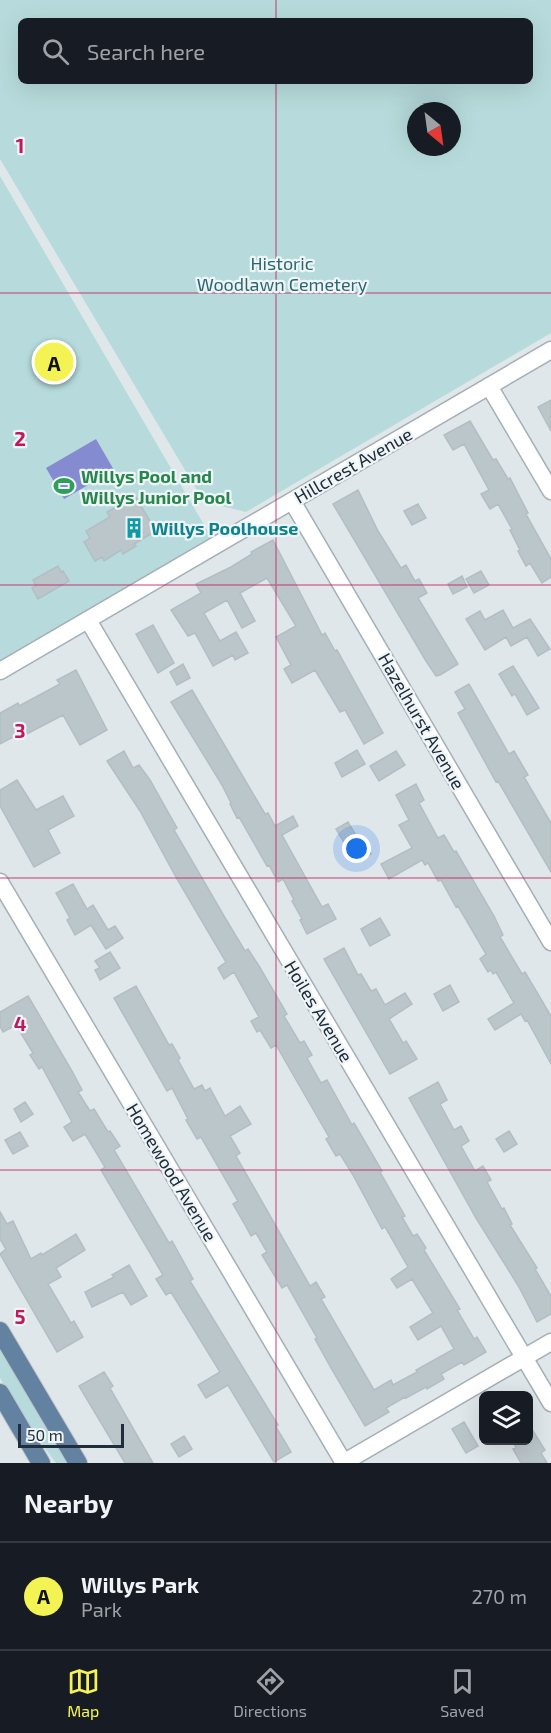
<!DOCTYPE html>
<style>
:root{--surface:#171b24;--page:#242831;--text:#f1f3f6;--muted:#9ea1a6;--line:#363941;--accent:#f3f453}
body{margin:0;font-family:"Exo 2",sans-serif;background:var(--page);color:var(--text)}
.controls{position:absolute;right:18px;bottom:18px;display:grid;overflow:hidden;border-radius:9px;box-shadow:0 6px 24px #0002}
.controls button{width:54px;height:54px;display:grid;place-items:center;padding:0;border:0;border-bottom:2px solid var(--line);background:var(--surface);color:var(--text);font:30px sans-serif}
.compass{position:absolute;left:407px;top:102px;width:54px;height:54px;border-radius:50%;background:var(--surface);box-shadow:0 6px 24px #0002;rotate:151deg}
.scale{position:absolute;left:18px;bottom:15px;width:106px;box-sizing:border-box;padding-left:6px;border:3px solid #202d3b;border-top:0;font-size:16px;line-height:21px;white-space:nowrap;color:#202d3b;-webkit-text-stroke:4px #eff5f7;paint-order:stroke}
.you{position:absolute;left:357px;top:849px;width:21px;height:21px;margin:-15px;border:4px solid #fff;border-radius:50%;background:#1a73e8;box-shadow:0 0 0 9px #1a73e833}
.badge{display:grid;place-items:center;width:39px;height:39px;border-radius:50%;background:var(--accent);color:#111;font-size:20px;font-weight:700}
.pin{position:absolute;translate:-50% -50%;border:3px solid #fff;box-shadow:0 2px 6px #0006}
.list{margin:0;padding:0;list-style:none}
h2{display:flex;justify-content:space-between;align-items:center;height:78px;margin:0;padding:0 24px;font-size:26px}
h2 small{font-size:20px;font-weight:400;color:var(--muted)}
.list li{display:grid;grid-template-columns:39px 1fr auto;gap:18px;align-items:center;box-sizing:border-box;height:108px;padding:0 24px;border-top:2px solid var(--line)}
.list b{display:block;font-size:22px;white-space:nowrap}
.list p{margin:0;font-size:20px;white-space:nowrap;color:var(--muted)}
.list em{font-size:20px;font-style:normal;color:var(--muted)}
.icon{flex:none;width:33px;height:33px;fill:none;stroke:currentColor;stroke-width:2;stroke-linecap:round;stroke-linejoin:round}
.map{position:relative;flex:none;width:551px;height:1463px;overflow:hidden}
.search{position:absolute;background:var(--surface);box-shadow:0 6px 24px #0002;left:18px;right:18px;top:18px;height:66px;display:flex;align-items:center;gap:15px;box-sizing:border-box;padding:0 21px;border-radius:9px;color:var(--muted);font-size:22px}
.sheet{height:186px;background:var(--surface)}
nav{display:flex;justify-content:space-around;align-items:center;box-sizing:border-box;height:84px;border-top:2px solid var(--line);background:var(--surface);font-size:16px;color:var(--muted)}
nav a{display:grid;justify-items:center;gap:3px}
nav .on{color:var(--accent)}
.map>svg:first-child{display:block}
</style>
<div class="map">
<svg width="551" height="1463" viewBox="0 0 551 1463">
<rect width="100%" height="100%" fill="#dfe7eb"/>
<path fill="#b7dbdc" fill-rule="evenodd" d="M0,0H551V333L246,512L204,502L0,159ZM21,21H530V81H21ZM416,111H452V147H416Z
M0,176L217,547L0,662Z
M0,1348L68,1463H56L26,1423L0,1378Z"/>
<path fill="#858bd1" d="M96,439L114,470L64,499L46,468Z"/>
<path fill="#bbc6cb" stroke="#b1bec4" stroke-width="1.5" d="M551,400V431L538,407Z
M470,421L493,460L496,459L508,479L510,478L528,513L526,514L551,559V577L542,583L530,563L526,566L518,551L520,550L510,530L512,529L498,504L490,509L481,494L489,490L464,444L453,450L444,435Z
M358,490L378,531L401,568L406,565L415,581L419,579L427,593L418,598L458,664L440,675L436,676L426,661L333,504Z
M135,496L156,531L134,544L136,546L123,554L121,550L104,561L102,557L95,561L84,542L90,538L86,531L110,517L107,512Z
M418,504L426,518L412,525L404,511Z
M273,540L322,635L325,633L335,651L337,650L383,733L364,744L345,710L340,712L315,670L292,683L284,669L291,665L276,637L296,626L267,578L240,593L255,621L242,628L227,600L204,613L220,641L236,632L248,653L235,660L233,655L213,666L195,633L188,636L171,610L201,593L196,584L231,567L252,554L251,552Z
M58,566L61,572L63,571L69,581L38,599L32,588L36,586L33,580Z
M481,571L489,585L474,593L466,579Z
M462,576L467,587L453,594L448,584Z
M503,610L513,628L530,619L550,649L538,656L527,637L511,646L506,637L485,650L466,619L480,611L485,620Z
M153,625L174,663L158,673L136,634Z
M183,664L190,678L177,685L170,672Z
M513,666L539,708L527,715L515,694L512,696L499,674Z
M76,670L107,730L80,745L63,715L19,738L17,735L0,744V713L18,703L19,706L60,684L57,680Z
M469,684L509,754L514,751L528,775L524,777L551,823V872L498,781L496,782L458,713L465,709L455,692Z
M192,690L265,814L268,813L275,826L293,816L298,826L282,835L322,907L328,904L336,919L307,934L300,920L302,919L292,901L294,900L283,879L278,882L269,865L267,866L239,817L237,818L230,804L231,803L222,785L171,702Z
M357,750L365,764L342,777L335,763Z
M124,751L133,768L139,765L150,780L177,828L174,830L224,916L245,951L248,949L259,966L287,1014L284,1016L300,1043L304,1041L312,1055L307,1058L321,1083L327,1080L352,1125L354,1123L382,1171L380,1172L405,1216L402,1217L413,1236L417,1234L426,1248L424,1250L460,1309L457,1310L474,1339L477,1337L486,1352L464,1365L462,1362L441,1374L444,1379L427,1389L426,1387L406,1398L405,1397L386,1408L389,1412L365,1426L331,1368L315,1339L317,1338L287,1285L282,1288L262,1255L267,1252L256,1233L251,1236L244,1223L233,1204L238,1201L201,1137L197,1139L186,1120L188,1119L172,1088L167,1091L114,998L136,986L169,1045L172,1044L180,1058L178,1060L194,1089L202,1085L205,1091L210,1088L225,1116L240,1106L251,1124L230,1136L240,1153L236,1156L310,1286L316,1282L325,1297L321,1299L374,1390L391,1380L393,1385L417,1372L416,1370L454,1349L441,1326L418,1340L410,1327L433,1313L412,1279L397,1288L391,1279L408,1267L385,1227L382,1229L353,1175L340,1154L336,1156L326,1139L329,1137L276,1045L271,1048L260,1030L257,1032L251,1021L259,1017L236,976L234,972L224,979L218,968L226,962L177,879L140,811L107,761Z
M396,751L405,765L379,781L370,766Z
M17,780L36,810L63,796L74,816L48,830L60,853L34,867L0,806V790Z
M416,784L424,800L419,803L438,838L444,835L454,852L456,851L494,916L503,935L500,937L522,974L525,972L551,1016V1064L527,1020L525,1021L521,1014L495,1030L488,1019L514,1003L496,972L493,974L491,970L488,972L480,959L486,954L458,906L456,907L441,880L438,881L428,863L425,865L422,860L389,879L381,864L412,848L399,825L409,820L396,795Z
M348,822L358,839L361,837L371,854L356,862L336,829Z
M73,884L87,909L93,905L108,930L115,926L123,938L106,949L91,925L75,935L67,920L70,918L56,893Z
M380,918L390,935L370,946L361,929Z
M344,948L358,975L361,974L371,991L376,989L385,1005L405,993L412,1004L389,1019L403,1043L406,1041L417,1059L390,1074L324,959Z
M110,952L120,968L100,980L95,970L100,968L95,961Z
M450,985L459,1002L443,1011L434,994Z
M28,996L72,1071L82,1090L78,1092L90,1111L94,1109L108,1132L110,1131L120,1146L114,1150L169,1243L172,1241L193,1279L190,1281L278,1425L276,1427L291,1452L274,1462L228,1385L206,1398L198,1385L220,1372L171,1292L166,1295L156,1279L163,1275L101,1170L105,1167L85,1134L73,1141L64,1127L72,1122L42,1067L39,1069L30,1055L33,1053L16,1025L3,1032L0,1026V1012Z
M438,1082L447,1100L440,1104L454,1130L461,1126L469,1141L461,1146L475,1171L483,1166L491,1180L487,1182L502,1209L504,1208L512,1224L510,1225L537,1268L535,1269L551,1296V1314L537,1322L519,1287L476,1218L409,1098Z
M25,1102L33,1114L21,1122L14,1109Z
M509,1131L517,1144L504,1152L496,1139Z
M20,1132L28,1146L13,1154L5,1140Z
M0,1212L7,1224L13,1221L31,1259L41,1253L42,1255L76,1234L85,1250L56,1268L61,1277L48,1284L71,1323L74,1321L83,1337L57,1352L0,1254L6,1249L0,1239Z
M129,1265L147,1296L131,1305L123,1292L92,1307L85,1292L114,1277L112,1275Z
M104,1372L113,1386L110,1388L153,1463H125L79,1386Z
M464,1422L478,1446L466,1453L452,1429Z
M528,1423L545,1450L541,1453L547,1463H521L513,1449L516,1448L512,1440H528Z
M184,1436L192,1449L179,1457L171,1444Z"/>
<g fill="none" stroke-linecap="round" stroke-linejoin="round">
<g stroke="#a6afb6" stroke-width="19">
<path id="minor" d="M489,386L551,491
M292,501L551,942
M88,620L551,1403
M0,671L551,350
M0,882L344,1463
M343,1463L551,1342"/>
</g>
<g stroke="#c1c4c8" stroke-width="20">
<path id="major" d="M0,1331L78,1463
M0,1393L41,1463"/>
</g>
<use href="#minor" stroke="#fff" stroke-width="16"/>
<use href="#major" stroke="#6381a1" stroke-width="18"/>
</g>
<path fill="none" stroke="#c2185b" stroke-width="1.5" stroke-opacity="0.55" d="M276,0V21M276,81V1463M0,293H551M0,585H551M0,878H551M0,1170H551"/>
<defs>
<g id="stadium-bare" transform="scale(1.62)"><path d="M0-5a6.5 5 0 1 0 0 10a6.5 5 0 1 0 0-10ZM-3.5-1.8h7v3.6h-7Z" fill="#2e9e5b" stroke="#eff5f7" stroke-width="2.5" paint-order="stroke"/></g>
<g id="building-bare" transform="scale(1.62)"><path d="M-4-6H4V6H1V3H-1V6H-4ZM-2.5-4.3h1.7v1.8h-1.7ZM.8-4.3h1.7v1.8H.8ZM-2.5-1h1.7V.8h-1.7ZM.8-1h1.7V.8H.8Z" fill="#0f9aa8" stroke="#eff5f7" stroke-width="2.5" paint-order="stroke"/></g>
</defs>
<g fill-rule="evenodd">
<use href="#stadium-bare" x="64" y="486"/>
<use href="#building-bare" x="134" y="528"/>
</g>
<g text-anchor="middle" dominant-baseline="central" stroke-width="4.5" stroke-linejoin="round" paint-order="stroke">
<g font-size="18" fill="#2a6772" stroke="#eff5f7">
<text x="282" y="263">Historic<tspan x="282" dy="21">Woodlawn Cemetery</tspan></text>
</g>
<g font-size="18" fill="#202d3b" stroke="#eff5f7">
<text transform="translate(353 465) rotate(-30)">Hillcrest Avenue</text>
<text transform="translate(422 721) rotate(60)">Hazelhurst Avenue</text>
<text transform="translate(319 1011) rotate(59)">Hoiles Avenue</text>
<text transform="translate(172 1172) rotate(59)">Homewood Avenue</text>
</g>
<g font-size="18" font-weight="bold" fill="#27864d" stroke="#eff5f7" text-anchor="start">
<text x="81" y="476">Willys Pool and<tspan x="81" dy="21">Willys Junior Pool</tspan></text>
</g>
<g font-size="18" font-weight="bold" fill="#0d838f" stroke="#eff5f7" text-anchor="start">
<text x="151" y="528">Willys Poolhouse</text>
</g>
</g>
<g font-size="20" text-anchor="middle" font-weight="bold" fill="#c2185b" stroke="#eff5f7" stroke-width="4.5" stroke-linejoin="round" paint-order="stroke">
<text x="20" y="153">1</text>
<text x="20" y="446">2</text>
<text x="20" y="738">3</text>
<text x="20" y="1031">4</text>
<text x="20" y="1324">5</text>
</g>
</svg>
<div class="controls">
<button><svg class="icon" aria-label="layers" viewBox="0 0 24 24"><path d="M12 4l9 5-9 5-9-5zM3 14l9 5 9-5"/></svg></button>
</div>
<svg class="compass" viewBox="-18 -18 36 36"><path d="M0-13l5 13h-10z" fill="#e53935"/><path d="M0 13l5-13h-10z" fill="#9ea1a6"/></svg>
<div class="scale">50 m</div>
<div class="you"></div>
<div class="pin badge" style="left:54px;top:362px">A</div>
<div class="search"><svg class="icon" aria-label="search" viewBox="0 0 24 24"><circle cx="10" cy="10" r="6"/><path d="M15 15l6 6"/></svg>Search here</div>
</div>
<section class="sheet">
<h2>Nearby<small></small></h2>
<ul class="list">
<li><span class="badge">A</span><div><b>Willys Park</b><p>Park</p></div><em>270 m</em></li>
</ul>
</section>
<nav>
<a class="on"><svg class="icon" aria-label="map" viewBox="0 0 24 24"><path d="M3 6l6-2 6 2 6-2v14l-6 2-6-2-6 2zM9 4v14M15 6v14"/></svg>Map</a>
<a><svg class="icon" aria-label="directions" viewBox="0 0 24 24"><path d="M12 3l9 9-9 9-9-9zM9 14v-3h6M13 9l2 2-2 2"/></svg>Directions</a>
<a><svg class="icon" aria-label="saved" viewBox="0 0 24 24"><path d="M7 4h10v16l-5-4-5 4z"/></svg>Saved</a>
</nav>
